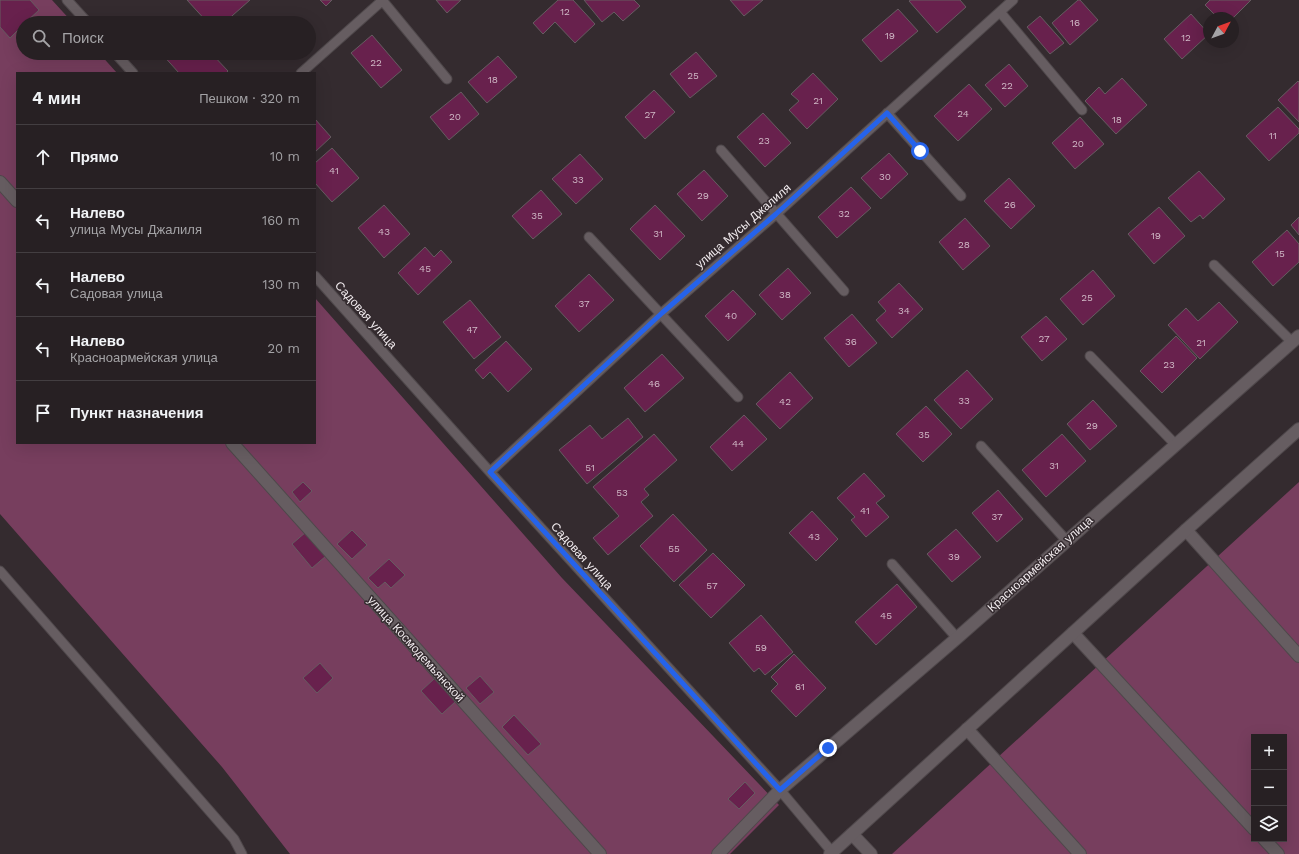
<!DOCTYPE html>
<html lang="ru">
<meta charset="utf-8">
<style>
:root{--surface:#272023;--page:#332d30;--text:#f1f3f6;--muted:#a4a3a6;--line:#433e41}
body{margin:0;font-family:"Work Sans",sans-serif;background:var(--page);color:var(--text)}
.controls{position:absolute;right:12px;bottom:12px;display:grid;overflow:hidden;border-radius:0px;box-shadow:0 4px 16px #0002}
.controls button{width:36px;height:36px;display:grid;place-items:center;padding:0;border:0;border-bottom:1px solid var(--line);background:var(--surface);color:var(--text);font:20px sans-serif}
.compass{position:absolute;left:1203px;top:12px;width:36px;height:36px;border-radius:50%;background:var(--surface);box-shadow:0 4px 16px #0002;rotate:49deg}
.stop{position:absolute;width:12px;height:12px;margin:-9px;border:3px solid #2563eb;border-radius:50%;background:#fff}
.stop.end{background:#2563eb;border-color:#fff;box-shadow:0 1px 4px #0008}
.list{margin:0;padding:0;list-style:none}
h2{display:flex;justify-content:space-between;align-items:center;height:52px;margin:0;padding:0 16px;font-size:17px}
h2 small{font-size:13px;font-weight:400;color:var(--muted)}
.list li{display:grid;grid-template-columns:26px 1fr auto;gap:12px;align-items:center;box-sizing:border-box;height:64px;padding:0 16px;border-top:1px solid var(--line)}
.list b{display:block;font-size:15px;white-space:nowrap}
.list p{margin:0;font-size:13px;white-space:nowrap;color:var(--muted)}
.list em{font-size:13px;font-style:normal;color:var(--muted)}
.icon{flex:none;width:22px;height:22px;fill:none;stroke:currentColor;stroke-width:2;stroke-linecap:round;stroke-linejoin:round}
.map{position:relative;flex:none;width:1299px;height:854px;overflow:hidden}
.search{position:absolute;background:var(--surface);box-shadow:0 4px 16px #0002;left:16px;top:16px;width:300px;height:44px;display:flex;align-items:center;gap:10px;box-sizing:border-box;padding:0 14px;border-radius:22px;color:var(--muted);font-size:15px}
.panel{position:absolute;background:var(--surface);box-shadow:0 4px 16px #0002;left:16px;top:72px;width:300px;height:372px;border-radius:0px}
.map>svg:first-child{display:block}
</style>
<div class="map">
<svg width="1299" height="854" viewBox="0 0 1299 854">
<rect width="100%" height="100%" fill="#342b2f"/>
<path fill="#773e5e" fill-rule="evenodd" d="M0,0H52L73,23H23V53H99L117,73H17V443H315V298L562,578L779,805L730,854H290L222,767L0,514Z
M1299,482V854H892ZM1254,737H1284V839H1254Z"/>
<path fill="#68214d" stroke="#665c61" d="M0,0H30L39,10L25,23H23V25L10,38L0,27Z
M187,0H250L224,23H208Z
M320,0H332L326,6Z
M436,0H461L447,13Z
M558,0H573L595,24L575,43L555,22L543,34L533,23Z
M584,0H634L640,6L623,21L614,12L602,22Z
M730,0H763L744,16Z
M911,0H960L966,7L937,33L909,1Z
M1078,0H1080L1098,20L1070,45L1052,23Z
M1210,0H1251L1233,18H1218L1205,5Z
M898,9L918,31L881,62L862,40Z
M1191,14L1209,34L1182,59L1164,39Z
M177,16L183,23H170Z
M1040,16L1064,43L1050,54L1027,27Z
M372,35L402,70L381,88L351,53Z
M696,52L717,76L690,98L670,74Z
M161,53H211L228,71L226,73H179Z
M498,56L517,77L487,103L468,82Z
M1009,64L1028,86L1005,107L985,85Z
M813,73L838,99L807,129L789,110L799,101L791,94Z
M1122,78L1147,105L1116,134L1085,101L1099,87L1105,94Z
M1298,81L1299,82V122L1278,100Z
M969,84L992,109L958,141L934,116Z
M654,90L675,112L645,139L625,117Z
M461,92L479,114L449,140L430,117Z
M1278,107L1299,129V133L1269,161L1246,136Z
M763,113L791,143L765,167L737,137Z
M1080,117L1104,144L1075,169L1052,143Z
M315,119L331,137L315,152Z
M332,148L359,178L332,202L315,183V163Z
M889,153L908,174L881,199L861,178Z
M580,154L603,179L576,204L552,179Z
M704,170L728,196L702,221L677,194Z
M1199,171L1225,199L1203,219L1200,215L1191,222L1168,198Z
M1009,178L1035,206L1011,229L984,201Z
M851,187L871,208L837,238L818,217Z
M541,190L562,214L533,239L512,216Z
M384,205L410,234L384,258L358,228Z
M655,205L685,236L660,260L630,229Z
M1159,207L1185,236L1154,264L1128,234Z
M1299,217V235L1291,225Z
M965,218L990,246L963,270L939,242Z
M1287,230L1299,244V262L1273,286L1252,262Z
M425,247L434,257L441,250L452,262L418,295L398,273Z
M788,268L811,293L782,320L759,295Z
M1093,270L1115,296L1083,325L1060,299Z
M589,274L614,300L579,332L555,306Z
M899,283L923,309L892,338L876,320L886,311L878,302Z
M733,290L756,314L728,341L705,316Z
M470,300L501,337L474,359L443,322Z
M1219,302L1238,322L1200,359L1168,325L1186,308L1198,321Z
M852,314L877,343L849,367L824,338Z
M1046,316L1067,339L1042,361L1021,337Z
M1176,336L1197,358L1162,393L1140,371Z
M506,341L532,369L508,392L490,372L483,379L475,370Z
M662,354L684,378L645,412L624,388Z
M967,370L993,399L961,429L934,400Z
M790,372L813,398L780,429L756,404Z
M1093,400L1117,426L1090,450L1067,424Z
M926,406L952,434L923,462L896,434Z
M744,415L767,439L732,471L710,447Z
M628,418L643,437L587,484L559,450L590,425L602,439Z
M654,434L677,460L644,489L649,495L641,502L653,516L608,555L593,538L619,516L593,487Z
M1062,434L1086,461L1046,497L1022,470Z
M864,473L885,496L876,503L889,517L866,537L851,520L855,517L837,498Z
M303,482L312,491L300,502L292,492Z
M998,490L1023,519L997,542L972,513Z
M812,511L838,539L816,561L789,533Z
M673,514L707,550L674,582L640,546Z
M956,529L981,557L952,582L927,554Z
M352,530L367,545L352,559L337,544Z
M306,532L326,556L312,568L292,544Z
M713,553L745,585L711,618L679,585Z
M389,559L405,575L391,588L385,582L378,588L368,578Z
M897,584L917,607L876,645L855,622Z
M761,615L793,652L765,675L759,668L754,672L729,643Z
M794,654L826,688L796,717L771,691L778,684L771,677Z
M320,663L333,678L317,693L303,678Z
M480,676L494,692L480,704L466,688Z
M435,678L456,701L442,714L421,691Z
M514,715L541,744L528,755L502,727Z
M745,782L755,793L739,809L728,799Z"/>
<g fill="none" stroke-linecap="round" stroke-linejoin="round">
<g stroke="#4f484b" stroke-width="11">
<path id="service" d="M67,0L88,23
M382,0L447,79
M1000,12L1082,110
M115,53L133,73
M301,73L383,0
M887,113L961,196
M721,150L844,291
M589,237L738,397
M1214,265L1292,342
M315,276L490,472L780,790L832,852
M1090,356L1175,444
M981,446L1066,540
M490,472L662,313L776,214L1013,0
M892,564L957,638
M0,571L234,839L242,854"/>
</g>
<g stroke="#4f484b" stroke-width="14">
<path id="minor" d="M0,182L17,201
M232,443L600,854
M1186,530L1299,656
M1073,633L1254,829
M967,729L1080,854
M852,834L871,854
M1264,839L1278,854
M718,854L780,790L957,638L1299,336"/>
</g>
<g stroke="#4f484b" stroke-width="14">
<path id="secondary" d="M830,854L1186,530L1299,429"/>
</g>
<use href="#service" stroke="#665d61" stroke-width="9"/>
<use href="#minor" stroke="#665d61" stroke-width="12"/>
<use href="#secondary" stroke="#665d61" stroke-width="12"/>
</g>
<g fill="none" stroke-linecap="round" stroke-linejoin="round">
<path stroke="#2563eb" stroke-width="5" d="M828,748L780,790L490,472L662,313L776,214L887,113L920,151"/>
</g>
<g text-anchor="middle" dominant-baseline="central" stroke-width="3" stroke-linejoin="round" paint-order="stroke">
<g font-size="10" fill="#d0b9c6">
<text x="565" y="11">12</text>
<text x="1075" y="22">16</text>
<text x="890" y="35">19</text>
<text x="1186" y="37">12</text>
<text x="376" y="62">22</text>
<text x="693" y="75">25</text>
<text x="493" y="79">18</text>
<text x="1007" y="85">22</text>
<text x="818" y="100">21</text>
<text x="963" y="113">24</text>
<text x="650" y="114">27</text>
<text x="455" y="116">20</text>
<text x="1117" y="119">18</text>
<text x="1273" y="135">11</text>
<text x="764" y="140">23</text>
<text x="1078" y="143">20</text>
<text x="334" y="170">41</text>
<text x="885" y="176">30</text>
<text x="578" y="179">33</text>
<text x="703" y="195">29</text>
<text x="1010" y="204">26</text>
<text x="844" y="213">32</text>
<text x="537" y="215">35</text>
<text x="384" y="231">43</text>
<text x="658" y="233">31</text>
<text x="1156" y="235">19</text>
<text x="964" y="244">28</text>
<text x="1280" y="253">15</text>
<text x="425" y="268">45</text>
<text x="785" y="294">38</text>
<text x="1087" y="297">25</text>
<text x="584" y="303">37</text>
<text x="904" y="310">34</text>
<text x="731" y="315">40</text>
<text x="472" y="329">47</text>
<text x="1044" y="338">27</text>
<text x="851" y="341">36</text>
<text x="1201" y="342">21</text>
<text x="1169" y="364">23</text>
<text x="654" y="383">46</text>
<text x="964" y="400">33</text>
<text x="785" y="401">42</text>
<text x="1092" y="425">29</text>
<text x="924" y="434">35</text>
<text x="738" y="443">44</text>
<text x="1054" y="465">31</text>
<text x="590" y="467">51</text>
<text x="622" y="492">53</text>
<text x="865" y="510">41</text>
<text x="997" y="516">37</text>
<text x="814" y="536">43</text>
<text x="674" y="548">55</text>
<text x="954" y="556">39</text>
<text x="712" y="585">57</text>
<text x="886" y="615">45</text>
<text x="761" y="647">59</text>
<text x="800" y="686">61</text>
</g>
<g font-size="12" fill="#f2ecef" stroke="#342b2f">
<text transform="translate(743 226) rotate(-41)">улица Мусы Джалиля</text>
<text transform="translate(366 315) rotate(48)">Садовая улица</text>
<text transform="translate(582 556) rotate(48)">Садовая улица</text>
<text transform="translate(1040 564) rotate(-42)">Красноармейская улица</text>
<text transform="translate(416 649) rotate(48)">улица Космодемьянской</text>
</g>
</g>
</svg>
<div class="controls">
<button>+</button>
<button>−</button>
<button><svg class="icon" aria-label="layers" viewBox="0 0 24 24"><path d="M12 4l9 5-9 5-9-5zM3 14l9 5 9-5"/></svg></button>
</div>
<svg class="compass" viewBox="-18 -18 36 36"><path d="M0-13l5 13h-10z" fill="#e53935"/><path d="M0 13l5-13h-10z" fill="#a4a3a6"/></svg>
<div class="stop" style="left:920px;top:151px"></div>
<div class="stop end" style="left:828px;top:748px"></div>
<div class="search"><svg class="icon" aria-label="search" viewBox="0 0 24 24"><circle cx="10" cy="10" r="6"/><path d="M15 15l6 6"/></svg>Поиск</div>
<section class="panel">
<h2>4 мин<small>Пешком · 320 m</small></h2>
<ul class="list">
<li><svg class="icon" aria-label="ahead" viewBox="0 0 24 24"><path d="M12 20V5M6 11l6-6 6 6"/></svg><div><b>Прямо</b></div><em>10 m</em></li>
<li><svg class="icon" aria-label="left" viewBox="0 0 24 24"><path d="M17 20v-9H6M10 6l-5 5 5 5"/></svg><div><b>Налево</b><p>улица Мусы Джалиля</p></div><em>160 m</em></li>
<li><svg class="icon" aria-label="left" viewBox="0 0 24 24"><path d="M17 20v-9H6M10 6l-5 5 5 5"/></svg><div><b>Налево</b><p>Садовая улица</p></div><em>130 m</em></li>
<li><svg class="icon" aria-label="left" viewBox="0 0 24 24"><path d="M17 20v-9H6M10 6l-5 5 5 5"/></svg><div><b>Налево</b><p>Красноармейская улица</p></div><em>20 m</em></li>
<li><svg class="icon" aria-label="arrive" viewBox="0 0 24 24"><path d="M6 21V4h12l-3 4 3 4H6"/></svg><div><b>Пункт назначения</b></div></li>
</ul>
</section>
</div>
